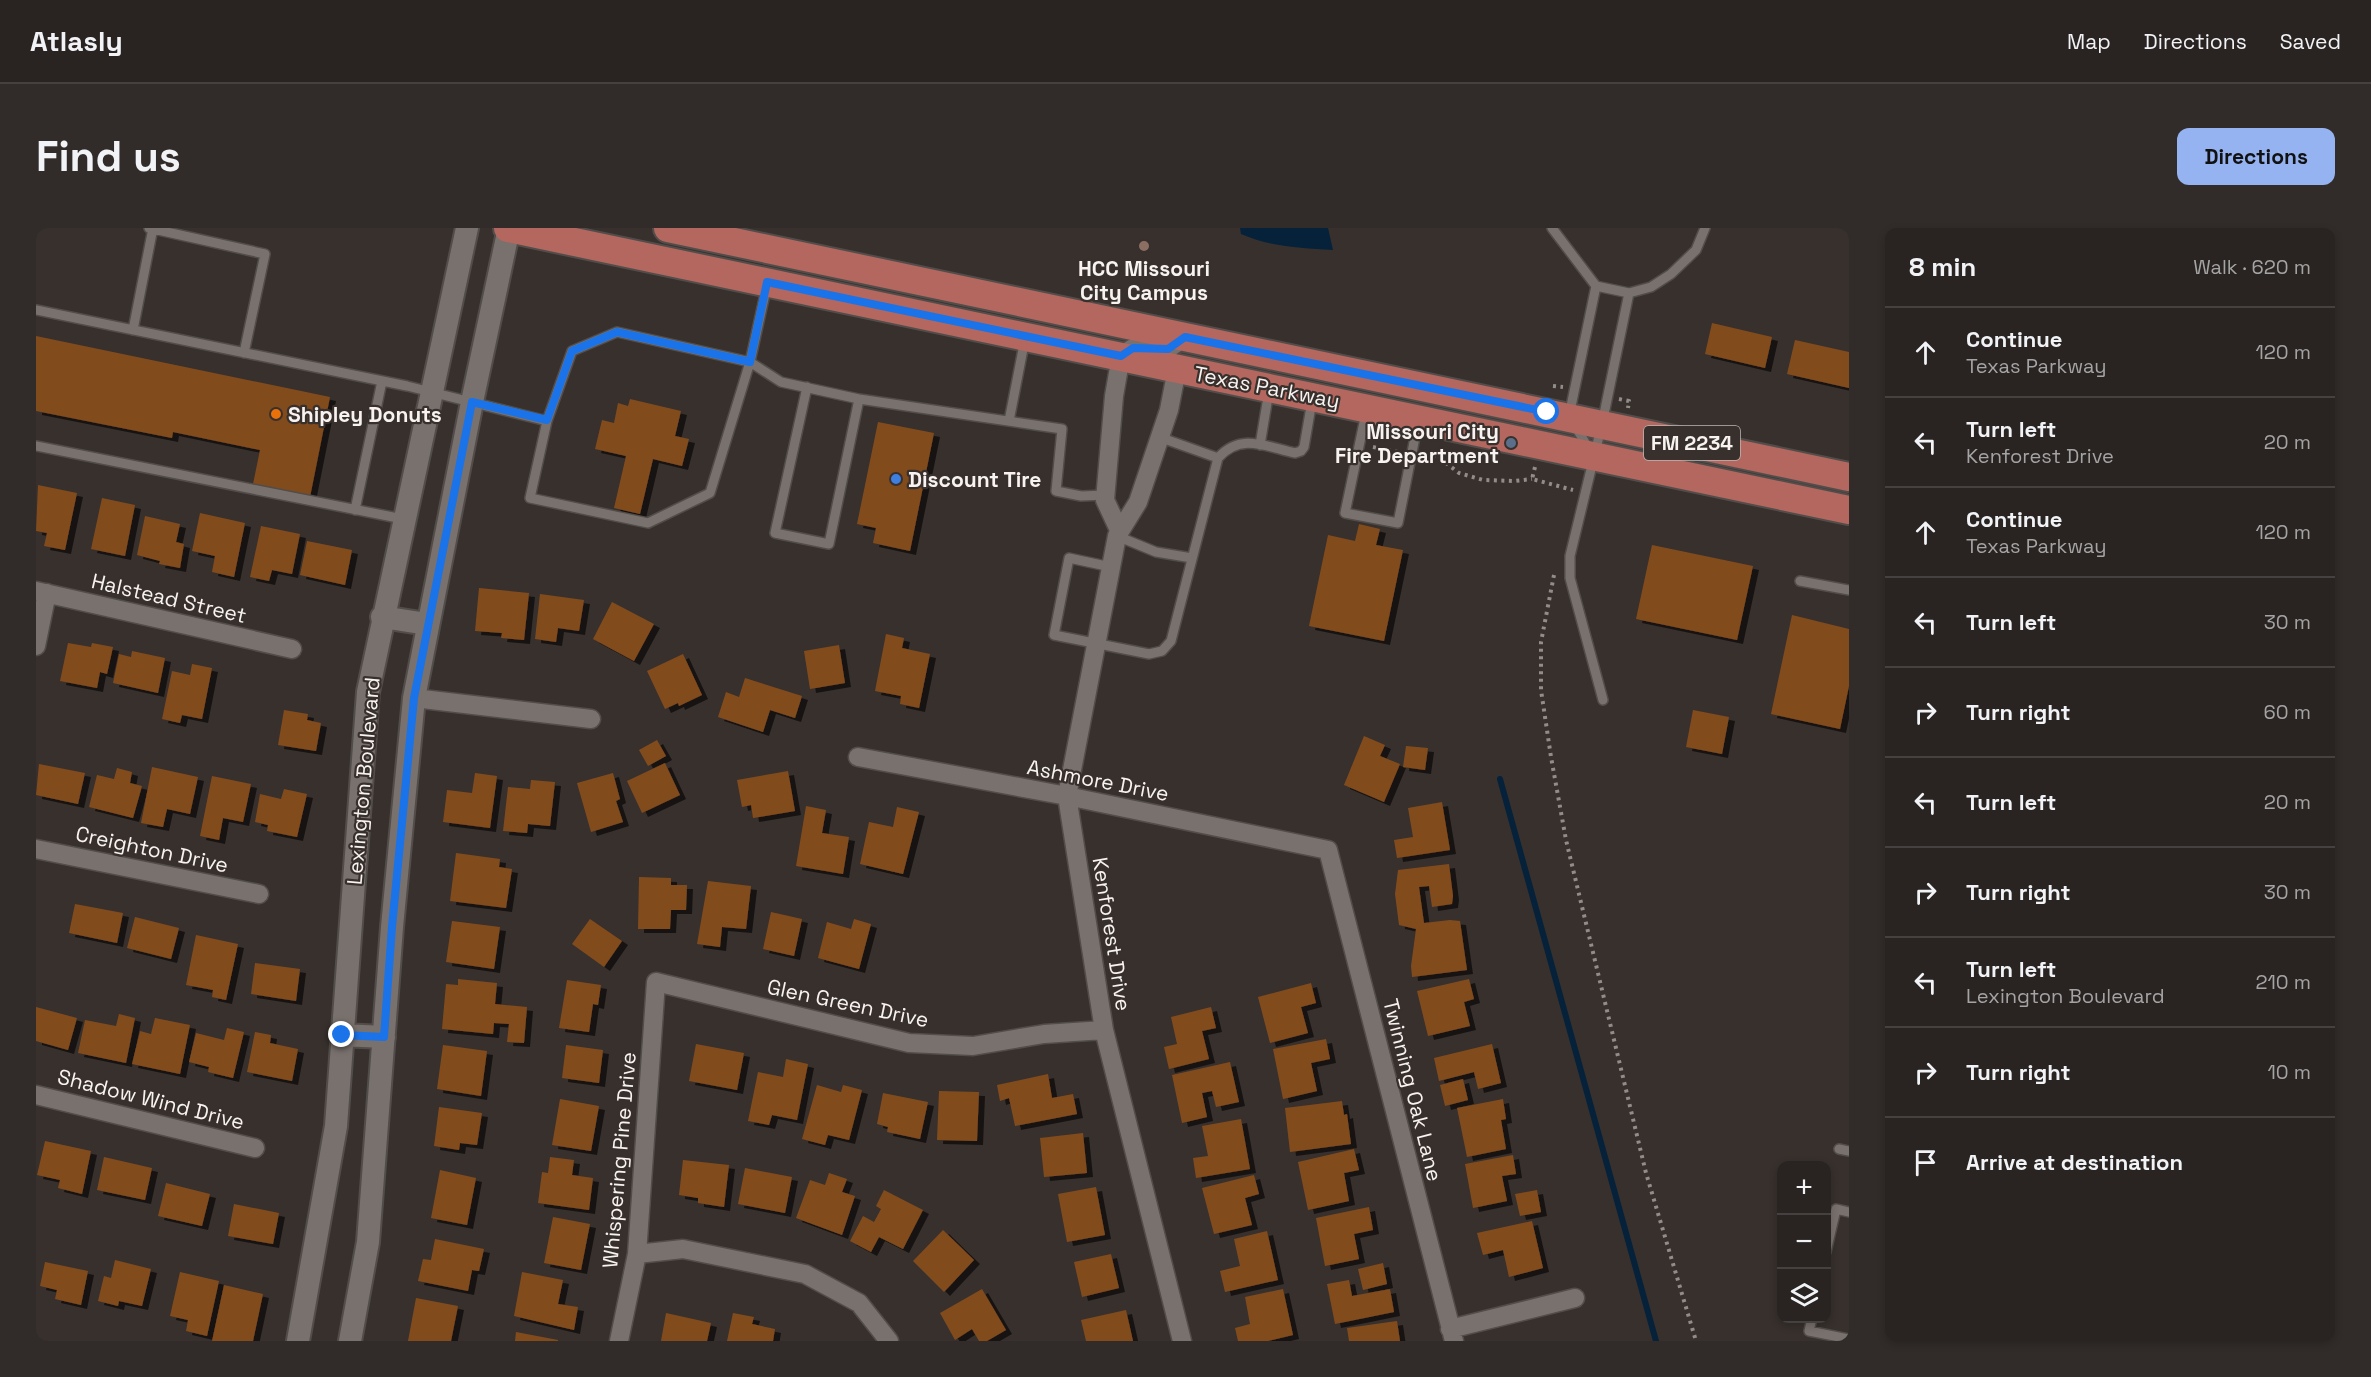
<!DOCTYPE html>
<meta charset="utf-8">
<style>
:root{--surface:#292422;--page:#312c2a;--text:#f1f3f6;--muted:#a5a4a5;--line:#454140;--accent:#95b2f1}
body{margin:0;font-family:"Space Grotesk",sans-serif;background:var(--page);color:var(--text)}
.controls{position:absolute;right:18px;bottom:18px;display:grid;overflow:hidden;border-radius:12px;box-shadow:0 3px 9px #0003}
.controls button{width:54px;height:54px;display:grid;place-items:center;padding:0;border:0;border-bottom:2px solid var(--line);background:var(--surface);color:var(--text);font:30px sans-serif}
.stop{position:absolute;width:18px;height:18px;margin:-14px;border:4px solid #1a73e8;border-radius:50%;background:#fff}
.stop.end{background:#1a73e8;border-color:#fff;box-shadow:0 2px 6px #0008}
.list{margin:0;padding:0;list-style:none}
h2{display:flex;justify-content:space-between;align-items:center;height:78px;margin:0;padding:0 24px;font-size:26px}
h2 small{font-size:20px;font-weight:400;color:var(--muted)}
.list li{display:grid;grid-template-columns:39px 1fr auto;gap:18px;align-items:center;box-sizing:border-box;height:90px;padding:0 24px;border-top:2px solid var(--line)}
.list b{display:block;font-size:22px;white-space:nowrap}
.list p{margin:0;font-size:20px;white-space:nowrap;color:var(--muted)}
.list em{font-size:20px;font-style:normal;color:var(--muted)}
.icon{flex:none;width:33px;height:33px;fill:none;stroke:currentColor;stroke-width:2;stroke-linecap:round;stroke-linejoin:round}
.map{position:relative;flex:none;width:1813px;height:1113px;overflow:hidden;border-radius:12px}
header{display:flex;align-items:center;gap:36px;box-sizing:border-box;height:84px;padding:0 30px;background:var(--surface);border-bottom:2px solid var(--line)}
header strong{font-size:28px}
nav{display:flex;gap:33px;margin-inline-start:auto;font-size:21px}
.intro{display:flex;align-items:center;justify-content:space-between;box-sizing:border-box;height:144px;padding:0 36px}
h1{margin:0;font-size:42px}
.button{padding:15px 27px;border-radius:12px;background:var(--accent);color:#111;font-size:21px;font-weight:700}
main{display:flex;gap:36px;padding:0 36px}
aside{flex:1;background:var(--surface);border-radius:12px;box-shadow:0 3px 9px #0003}
.map>svg:first-child{display:block}
</style>
<header>
<strong>Atlasly</strong>
<nav><a>Map</a><a>Directions</a><a>Saved</a></nav>
</header>
<div class="intro"><h1>Find us</h1><a class="button">Directions</a></div>
<main>
<div class="map">
<svg width="1813" height="1113" viewBox="0 0 1813 1113">
<defs>
<filter id="shadow"><feDropShadow dx="6" dy="4" stdDeviation="0" flood-color="#0009"/></filter>
</defs>
<rect width="100%" height="100%" fill="#37302d"/>
<path fill="#05223a" d="M1204,0H1292L1297,22C1265,20 1235,19 1205,6Z"/>
<g fill="none" stroke-linecap="round" stroke-linejoin="round">
<path stroke="#05223a" stroke-width="6" d="M1464,551L1620,1113"/>
</g>
<path fill="#824b1e" filter="url(#shadow)" d="M1676,95L1736,109L1729,140L1669,126Z
M0,108L294,169L274,269L217,256L224,222L137,204L136,210L0,183Z
M1759,112L1813,124V160L1751,146Z
M594,171L645,183L639,208L653,211L646,238L617,231L604,286L578,280L590,228L559,221L566,192L578,195L582,175L592,178Z
M842,194L898,205L874,323L837,315L840,300L821,296Z
M2,257L41,265L29,322L8,318L11,305L0,303Z
M66,270L99,277L89,328L55,321Z
M164,285L209,295L198,349L176,344L179,328L156,323Z
M109,288L144,296L140,314L148,316L144,340L123,336L124,333L101,327Z
M1323,296L1344,301L1340,317L1367,322L1348,413L1273,398L1292,307L1319,313Z
M225,298L264,306L256,346L236,342L233,353L214,349Z
M271,313L316,322L309,357L264,347Z
M1616,317L1717,338L1701,412L1600,391Z
M443,360L493,365L488,412L465,410L466,405L439,403Z
M504,366L548,372L543,403L522,400L520,414L499,411Z
M576,374L618,396L598,433L557,411Z
M1756,387L1813,401V458L1804,501L1735,486Z
M850,406L868,410L866,420L894,426L883,480L864,476L865,468L839,463Z
M32,415L55,419L56,415L77,419L71,446L64,444L61,460L24,453Z
M803,417L809,455L774,461L768,423Z
M96,423L129,430L122,465L77,455L83,426L95,429Z
M647,426L666,467L643,478L642,475L629,481L611,443Z
M156,436L176,440L166,491L146,487L144,495L126,491L136,443L154,447Z
M709,450L766,468L759,490L734,482L727,504L682,489L690,464L703,469Z
M248,482L272,486L271,492L285,495L280,523L242,517Z
M1657,482L1693,489L1686,526L1650,519Z
M1328,508L1349,517L1344,528L1364,536L1348,574L1308,557Z
M621,512L630,528L612,538L603,522Z
M1370,518L1392,520L1389,542L1367,539Z
M629,535L644,567L606,585L591,553Z
M3,536L49,545L42,576L0,567Z
M116,539L162,549L154,586L131,581L127,599L105,595Z
M81,540L96,544L94,555L106,558L97,590L53,579L61,547L78,551Z
M752,543L759,583L717,590L715,577L706,579L701,552Z
M439,545L461,548L454,600L407,594L411,562L436,565Z
M577,545L584,571L580,573L587,594L555,604L541,555Z
M176,548L215,556L207,594L187,590L183,612L164,608Z
M495,552L519,554L514,598L492,596L491,605L467,603L472,559L494,561Z
M248,561L271,566L261,609L231,603L232,597L219,594L224,566L245,571Z
M1406,574L1414,622L1361,630L1358,612L1377,609L1372,580Z
M770,578L790,582L786,605L813,609L807,646L760,638Z
M861,579L883,584L867,646L824,636L833,594L857,599Z
M420,625L464,631L463,639L476,641L470,680L414,673Z
M1413,636L1417,668L1416,676L1396,679L1393,658L1383,659L1388,695L1414,692L1424,693L1431,742L1376,749L1375,738L1380,701L1363,697L1359,666L1362,642Z
M603,649L635,650V657H651L650,682H635L634,701H602Z
M672,653L715,658L710,701L686,699L684,719L661,716Z
M39,676L87,685L81,715L33,705Z
M735,684L766,691L758,728L727,721Z
M99,689L143,700L135,731L91,720Z
M554,691L586,713L568,739L536,716Z
M818,691L835,696L823,741L782,730L791,694L815,701Z
M416,693L464,699L458,741L410,734Z
M160,707L202,716L190,772L176,769L177,762L150,757Z
M219,735L264,741L260,773L215,766Z
M422,751L461,755L459,776L491,779L488,815L471,814L473,796L458,795L457,806L406,801L410,756L422,757Z
M1433,751L1438,771L1428,774L1434,798L1392,808L1381,763Z
M531,752L565,757L562,777L557,776L553,804L523,800Z
M1275,755L1280,775L1265,779L1272,805L1234,815L1222,769Z
M0,779L41,790L32,822L0,813Z
M1175,779L1180,800L1166,803L1173,831L1133,841L1128,819L1141,816L1135,789Z
M83,786L99,790L90,835L42,825L49,792L80,798Z
M119,790L154,797L144,846L96,836L104,803L115,806Z
M191,800L208,804L197,850L172,844L173,839L153,834L160,805L188,812Z
M219,804L235,807L234,815L262,821L256,853L211,844Z
M1290,811L1294,831L1275,835L1281,863L1247,871L1237,821Z
M660,816L708,825L701,862L653,853Z
M1456,816L1465,855L1442,861L1438,844L1403,853L1398,830Z
M407,817L451,823L445,868L401,861Z
M530,817L567,822L563,855L526,850Z
M750,831L772,836L761,892L736,887L733,897L712,893L722,844L747,849Z
M1194,834L1203,874L1180,879L1176,863L1166,865L1171,889L1146,895L1136,847Z
M1012,846L1016,870L1037,866L1041,886L979,898L973,870L964,873L961,857Z
M1427,851L1432,872L1409,878L1404,857Z
M781,857L805,864L807,857L826,862L813,912L792,907L789,917L766,911Z
M903,863L943,864L941,913L901,912Z
M847,865L892,874L884,911L851,904L852,899L841,896Z
M524,871L563,878L555,923L516,917Z
M1467,871L1470,891L1465,892L1470,921L1431,929L1421,880Z
M1306,873L1308,887L1311,886L1315,916L1254,924L1249,880Z
M403,879L446,885L441,917L424,915L423,922L398,918Z
M1205,891L1214,941L1160,950L1157,930L1172,928L1166,898Z
M1047,905L1051,945L1008,949L1004,910Z
M9,913L55,923L46,966L22,960L24,952L1,947Z
M1318,921L1323,942L1308,945L1313,973L1272,982L1262,934Z
M1477,927L1480,946L1466,948L1471,973L1437,980L1429,936Z
M68,929L116,940L109,972L61,962Z
M514,929L538,932L536,947L557,950L553,982L502,975L506,944L512,945Z
M647,932L693,937L688,979L662,975V970L643,967Z
M709,940L756,949L749,985L702,976Z
M404,942L440,950L431,997L395,990Z
M793,945L811,951L806,964L819,968L806,1007L760,990L774,952L789,957Z
M1218,947L1223,966L1209,970L1216,997L1178,1006L1166,960Z
M130,955L174,966L166,998L122,988Z
M1060,959L1069,1007L1031,1014L1022,966Z
M848,962L887,982L867,1021L843,1009L835,1024L814,1013L827,988L838,994L845,981L840,978Z
M1501,962L1505,984L1484,988L1479,966Z
M198,976L243,985L237,1016L192,1008Z
M1333,979L1337,1002L1318,1006L1323,1031L1289,1038L1280,990Z
M517,989L554,996L545,1042L508,1035Z
M1496,993L1507,1040L1473,1049L1467,1022L1447,1027L1441,1005Z
M907,1002L938,1032L908,1064L877,1033Z
M1231,1003L1242,1052L1189,1064L1184,1043L1204,1038L1198,1011Z
M399,1011L448,1021L443,1043L436,1042L432,1063L382,1053L387,1031L395,1032Z
M1075,1026L1083,1060L1046,1069L1038,1034Z
M79,1032L115,1041L106,1078L83,1073L82,1078L62,1073L68,1048L75,1050Z
M9,1034L52,1043L45,1077L19,1071L21,1062L4,1058Z
M1347,1035L1351,1056L1327,1062L1322,1041Z
M144,1044L183,1053L171,1108L150,1103L152,1092L134,1088Z
M486,1044L527,1052L522,1076L542,1079L538,1102L478,1088Z
M1313,1052L1316,1068L1354,1061L1358,1084L1299,1096L1291,1056Z
M188,1057L227,1066L217,1113H176Z
M946,1061L970,1102L951,1113H943L936,1101L919,1112L904,1085Z
M1247,1061L1257,1107L1232,1113H1202L1199,1100L1214,1096L1209,1069Z
M380,1070L422,1078L415,1113H372Z
M1090,1082L1097,1113H1050L1045,1092Z
M630,1085L675,1095L671,1113H625Z
M697,1085L718,1089L716,1096L739,1101L737,1113H691Z
M1361,1093L1364,1113H1313L1311,1100Z
M480,1104L522,1112V1113H479Z"/>
<g fill="none" stroke-linecap="round" stroke-linejoin="round">
<g stroke="#524d4a" stroke-width="12">
<path id="service" d="M113,0L229,26L208,125
M1516,0L1560,58L1593,65L1615,59L1635,46L1660,22L1669,0
M0,82L371,158L511,193L536,123L581,104L714,134L731,57
M97,102L117,0
M771,159L739,305L793,316L823,171
M1330,185L1309,285L1362,295L1382,194
M511,193L494,270L612,295L674,265L714,134L745,154L823,171L1026,201L1020,263L1045,268L1070,267
M973,193L989,111
M1123,209L1182,230
M1224,217L1233,163
M0,218L367,291
M1553,221L1533,188L1560,58
M319,282L346,153
M1081,308L1120,324L1156,330
M1075,339L1033,330L1018,407L1113,426L1126,423L1135,413L1182,230C1205,204 1231,219 1259,225L1265,223L1268,219L1276,173
M1764,353L1813,362
M1567,472L1534,350V328L1566,196L1593,65
M1803,921L1813,923
M1790,1024L1800,981L1813,984
M1776,1090L1773,1103L1813,1111"/>
</g>
<g stroke="#524d4a" stroke-width="21">
<path id="minor" d="M1141,141L1133,182L1102,274L1081,308L1031,568L1068,802L1146,1113
M1083,302L1069,272L1078,168L1085,128L1097,120L1132,121L1149,109
M0,363L256,421
M0,418L11,365
M378,470L555,491
M822,529L1031,568L1292,622L1418,1113
M0,621L223,666
M0,867L219,920
M601,1026L647,1021L769,1046L823,1075L853,1113
M1414,1101L1539,1070
M583,1113L601,1026L620,754L873,815L937,818L1008,806L1068,802"/>
</g>
<g stroke="#524d4a" stroke-width="26">
<path id="tertiary" d="M346,389L391,396
M306,807L348,809
M262,1113L300,898L332,464L431,0
M314,1113L332,1014L356,699L378,470L436,174L473,0"/>
</g>
<g stroke="#524d4a" stroke-width="32">
<path id="primary" d="M472,0L1813,282
M632,0L1813,249"/>
</g>
<path stroke="#938d8a" stroke-width="4" stroke-dasharray="3 4.5" stroke-linecap="butt" d="M1517,158L1527,159
M1583,171L1593,173L1592,180
M1337,219L1362,224
M1389,227L1406,232L1423,245L1447,252L1478,253L1496,251
M1499,239L1496,251L1537,262
M1518,347L1505,414V462L1515,529L1530,612L1610,945L1660,1113"/>
<use href="#service" stroke="#79716d" stroke-width="9"/>
<use href="#minor" stroke="#79716d" stroke-width="18"/>
<use href="#tertiary" stroke="#79716d" stroke-width="22"/>
<use href="#primary" stroke="#b3675e" stroke-width="28"/>
</g>
<g fill="none" stroke-linecap="round" stroke-linejoin="round">
<path stroke="#1a73e8" stroke-width="8" d="M306,807L348,809L356,699L378,470L436,174L511,192L536,123L581,104L714,134L731,54L1085,128L1097,120L1132,121L1149,109L1511,184"/>
</g>
<circle fill="#8d6e63" stroke="#37302d" stroke-width="2" cx="1108" cy="18" r="6"/>
<circle fill="#e8710a" stroke="#37302d" stroke-width="2" cx="240" cy="186" r="6"/>
<circle fill="#5c6f8a" stroke="#37302d" stroke-width="2" cx="1475" cy="215" r="6"/>
<circle fill="#3f7fe0" stroke="#37302d" stroke-width="2" cx="860" cy="251" r="6"/>
<g text-anchor="middle" dominant-baseline="central" stroke-width="4.5" stroke-linejoin="round" paint-order="stroke">
<rect fill="#37302d" stroke="#beb8b6" stroke-width="1.5" x="1608" y="198" width="96" height="34" rx="4.5"/>
<g font-size="20" font-weight="bold" fill="#f8f3f1">
<text x="1656" y="215">FM 2234</text>
</g>
<g font-size="21" font-weight="bold" fill="#f8f3f1" stroke="#37302d" text-anchor="start">
<text x="1108" y="40" text-anchor="middle">HCC Missouri<tspan x="1108" dy="24">City Campus</tspan></text>
<text x="252" y="186">Shipley Donuts</text>
<text x="1463" y="203" text-anchor="end">Missouri City<tspan x="1463" dy="24">Fire Department</tspan></text>
<text x="872" y="251">Discount Tire</text>
</g>
<g font-size="21" fill="#f8f3f1" stroke="#37302d">
<text transform="translate(1231 159) rotate(11)">Texas Parkway</text>
<text transform="translate(133 370) rotate(13)">Halstead Street</text>
<text transform="translate(1062 552) rotate(11)">Ashmore Drive</text>
<text transform="translate(327 553) rotate(-85)">Lexington Boulevard</text>
<text transform="translate(116 621) rotate(12)">Creighton Drive</text>
<text transform="translate(1076 706) rotate(81)">Kenforest Drive</text>
<text transform="translate(812 775) rotate(12)">Glen Green Drive</text>
<text transform="translate(1377 862) rotate(76)">Twinning Oak Lane</text>
<text transform="translate(115 871) rotate(14)">Shadow Wind Drive</text>
<text transform="translate(583 932) rotate(-85)">Whispering Pine Drive</text>
</g>
</g>
</svg>
<div class="controls">
<button>+</button>
<button>−</button>
<button><svg class="icon" aria-label="layers" viewBox="0 0 24 24"><path d="M12 4l9 5-9 5-9-5zM3 14l9 5 9-5"/></svg></button>
</div>
<div class="stop" style="left:1511px;top:184px"></div>
<div class="stop end" style="left:306px;top:807px"></div>
</div>
<aside>
<h2>8 min<small>Walk · 620 m</small></h2>
<ul class="list">
<li><svg class="icon" aria-label="ahead" viewBox="0 0 24 24"><path d="M12 20V5M6 11l6-6 6 6"/></svg><div><b>Continue</b><p>Texas Parkway</p></div><em>120 m</em></li>
<li><svg class="icon" aria-label="left" viewBox="0 0 24 24"><path d="M17 20v-9H6M10 6l-5 5 5 5"/></svg><div><b>Turn left</b><p>Kenforest Drive</p></div><em>20 m</em></li>
<li><svg class="icon" aria-label="ahead" viewBox="0 0 24 24"><path d="M12 20V5M6 11l6-6 6 6"/></svg><div><b>Continue</b><p>Texas Parkway</p></div><em>120 m</em></li>
<li><svg class="icon" aria-label="left" viewBox="0 0 24 24"><path d="M17 20v-9H6M10 6l-5 5 5 5"/></svg><div><b>Turn left</b></div><em>30 m</em></li>
<li><svg class="icon" aria-label="right" viewBox="0 0 24 24"><path d="M7 20v-9h11M14 6l5 5-5 5"/></svg><div><b>Turn right</b></div><em>60 m</em></li>
<li><svg class="icon" aria-label="left" viewBox="0 0 24 24"><path d="M17 20v-9H6M10 6l-5 5 5 5"/></svg><div><b>Turn left</b></div><em>20 m</em></li>
<li><svg class="icon" aria-label="right" viewBox="0 0 24 24"><path d="M7 20v-9h11M14 6l5 5-5 5"/></svg><div><b>Turn right</b></div><em>30 m</em></li>
<li><svg class="icon" aria-label="left" viewBox="0 0 24 24"><path d="M17 20v-9H6M10 6l-5 5 5 5"/></svg><div><b>Turn left</b><p>Lexington Boulevard</p></div><em>210 m</em></li>
<li><svg class="icon" aria-label="right" viewBox="0 0 24 24"><path d="M7 20v-9h11M14 6l5 5-5 5"/></svg><div><b>Turn right</b></div><em>10 m</em></li>
<li><svg class="icon" aria-label="arrive" viewBox="0 0 24 24"><path d="M6 21V4h12l-3 4 3 4H6"/></svg><div><b>Arrive at destination</b></div></li>
</ul>
</aside>
</main>
